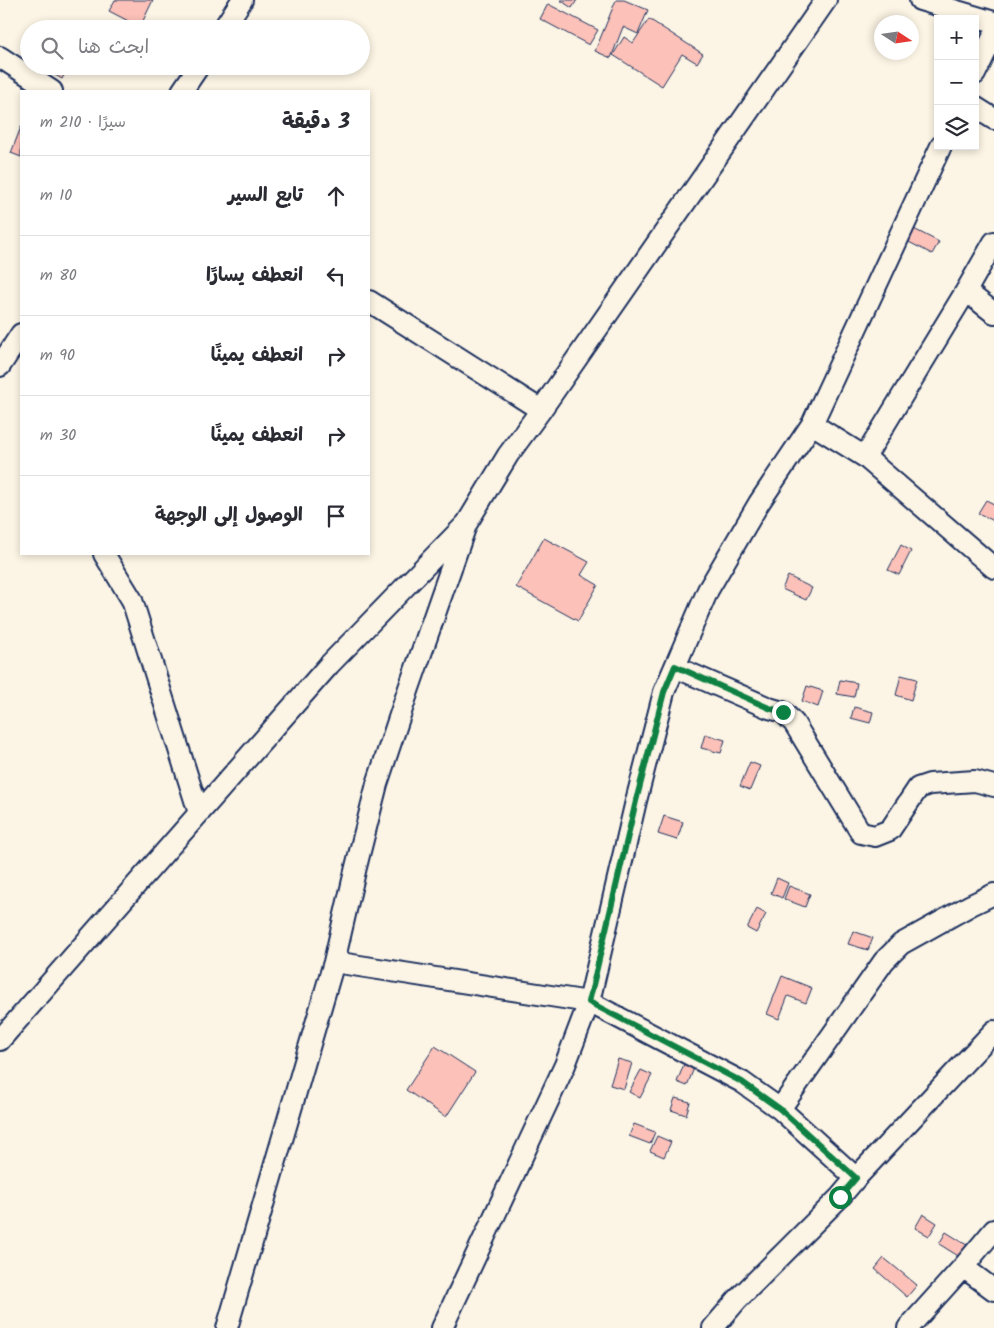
<!DOCTYPE html>
<html lang="ar">
<meta charset="utf-8">
<style>
:root{--surface:#fff;--page:#f7f7f7;--text:#2b2b33;--muted:#7c7c81;--line:#e1e1e2}
body{margin:0;font-family:Kalam,"Playpen Sans Arabic",sans-serif;background:var(--page);color:var(--text);direction:rtl}
.controls{position:absolute;right:15px;top:15px;display:grid;overflow:hidden;border-radius:0px;box-shadow:0 2px 8px #0003}
.controls button{width:45px;height:45px;display:grid;place-items:center;padding:0;border:0;border-bottom:1px solid var(--line);background:var(--surface);color:var(--text);font:25px sans-serif}
.compass{position:absolute;left:874px;top:15px;width:45px;height:45px;border-radius:50%;background:var(--surface);box-shadow:0 2px 8px #0003;rotate:102deg}
.stop{position:absolute;width:15px;height:15px;margin:-11px;border:4px solid #0b8043;border-radius:50%;background:#fff}
.stop.end{background:#0b8043;border-color:#fff;box-shadow:0 1px 5px #0008}
.list{margin:0;padding:0;list-style:none}
h2{display:flex;justify-content:space-between;align-items:center;height:65px;margin:0;padding:0 20px;font-size:21px}
h2 small{font-size:16px;font-weight:400;color:var(--muted)}
.list li{display:grid;grid-template-columns:32px 1fr auto;gap:15px;align-items:center;box-sizing:border-box;height:80px;padding:0 20px;border-top:1px solid var(--line)}
.list b{display:block;font-size:19px;white-space:nowrap}
.list em{font-size:16px;font-style:normal;color:var(--muted)}
.icon{flex:none;width:28px;height:28px;fill:none;stroke:currentColor;stroke-width:2;stroke-linecap:round;stroke-linejoin:round}
.map{position:relative;flex:none;width:994px;height:1328px;overflow:hidden;direction:ltr}
.search{position:absolute;background:var(--surface);box-shadow:0 2px 8px #0003;left:20px;top:20px;width:350px;height:55px;display:flex;align-items:center;gap:12px;box-sizing:border-box;padding:0 18px;border-radius:28px;color:var(--muted);font-size:19px}
.panel{position:absolute;background:var(--surface);box-shadow:0 2px 8px #0003;left:20px;top:90px;width:350px;height:465px;border-radius:0px;direction:rtl}
.map>svg:first-child{display:block}
</style>
<div class="map">
<svg width="994" height="1328" viewBox="0 0 994 1328">
<rect width="100%" height="100%" fill="#fcf5e5"/>
<filter id="ink" filterUnits="userSpaceOnUse"><feTurbulence type="fractalNoise" baseFrequency=".02" numOctaves="2"/><feDisplacementMap in="SourceGraphic" scale="10" xChannelSelector="R" yChannelSelector="G"/><feConvolveMatrix kernelMatrix="1 2 1 2 8 2 1 2 1" color-interpolation-filters="sRGB"/></filter>
<g filter="url(#ink)">
<path fill="#fcc1b8" stroke="#1b2f5e" d="M115,0H153L140,27L109,11Z
M560,0H577L572,8Z
M616,0H624L648,10L638,34L623,27L611,58L595,51Z
M548,4L598,30L589,45L540,19Z
M649,19L703,54L697,63L682,54L662,86L613,55L624,37L633,43Z
M51,66H69L62,79L48,71Z
M21,127V157L11,153Z
M910,227L939,242L932,254L903,239Z
M986,500L994,504V521L978,513Z
M544,538L589,562L581,575L598,585L578,621L516,587Z
M901,545L911,551L899,575L888,570Z
M788,576L812,588L806,600L782,589Z
M901,675L917,679L911,700L896,695Z
M840,680L857,683L854,697L837,694Z
M807,686L823,691L818,707L802,701Z
M854,707L873,712L870,723L851,718Z
M705,734L725,740L721,753L701,748Z
M750,762L760,766L750,790L740,786Z
M664,816L683,822L677,840L658,834Z
M777,878L788,883L782,898L771,893Z
M789,886L810,894L805,907L784,899Z
M757,909L766,914L756,933L747,928Z
M853,931L873,938L868,950L848,944Z
M782,976L812,988L806,1003L788,996L779,1019L767,1014Z
M435,1046L475,1072L446,1117L406,1090Z
M618,1059L632,1063L624,1089L610,1085Z
M684,1064L694,1068L687,1086L677,1082Z
M641,1070L652,1075L640,1098L629,1092Z
M675,1098L690,1102L686,1115L671,1110Z
M634,1124L655,1132L650,1144L629,1136Z
M657,1136L671,1142L664,1157L650,1151Z
M923,1214L937,1223L929,1236L915,1228Z
M946,1232L970,1247L963,1259L939,1244Z
M884,1258L917,1285L907,1297L875,1269Z"/>
<g fill="none" stroke-linecap="round" stroke-linejoin="round">
<g stroke="#1b2f5e" stroke-width="24">
<path id="street" d="M920,0L994,22
M223,29L242,0
M0,57L52,91
M975,74L994,35
M182,91L199,66
M975,107L994,119
M966,291L994,313
M369,301L541,410
M0,366L21,334
M812,424L865,457L994,568
M865,457L966,291L994,242
M104,554L132,600L199,813
M675,667L769,708L783,712L794,723L861,833L875,836L890,830L918,788L930,784L975,781L994,786
M334,962L589,1002L742,1082L780,1109L856,1178
M0,1040L329,665L467,523L508,455L541,410L826,0
M780,1109L884,961L901,944L971,905L994,894
M963,1267L994,1230
M227,1328L334,962L356,867L377,784L409,688L465,528
M442,1328L565,1065L589,1002L636,801L664,692L708,590L759,503L812,424L941,146
M713,1328L737,1300L840,1197L856,1178L994,1031
M908,1328L963,1267L994,1290"/>
</g>
<use href="#street" stroke="#fcf5e5" stroke-width="20"/>
</g>
</g>
<g fill="none" stroke-linecap="round" stroke-linejoin="round" filter="url(#ink)">
<path stroke="#0b8043" stroke-width="6" d="M783,712L769,708L675,666L664,692L636,801L589,1002L742,1082L780,1109L856,1178L840,1197"/>
</g>
</svg>
<div class="controls">
<button>+</button>
<button>−</button>
<button><svg class="icon" aria-label="layers" viewBox="0 0 24 24"><path d="M12 4l9 5-9 5-9-5zM3 14l9 5 9-5"/></svg></button>
</div>
<svg class="compass" viewBox="-18 -18 36 36"><path d="M0-13l5 13h-10z" fill="#e53935"/><path d="M0 13l5-13h-10z" fill="#7c7c81"/></svg>
<div class="stop" style="left:840px;top:1197px"></div>
<div class="stop end" style="left:783px;top:712px"></div>
<div class="search"><svg class="icon" aria-label="search" viewBox="0 0 24 24"><circle cx="10" cy="10" r="6"/><path d="M15 15l6 6"/></svg>ابحث هنا</div>
<section class="panel">
<h2>3 دقيقة<small>سيرًا · 210 m</small></h2>
<ul class="list">
<li><svg class="icon" aria-label="ahead" viewBox="0 0 24 24"><path d="M12 20V5M6 11l6-6 6 6"/></svg><div><b>تابع السير</b></div><em>10 m</em></li>
<li><svg class="icon" aria-label="left" viewBox="0 0 24 24"><path d="M17 20v-9H6M10 6l-5 5 5 5"/></svg><div><b>انعطف يسارًا</b></div><em>80 m</em></li>
<li><svg class="icon" aria-label="right" viewBox="0 0 24 24"><path d="M7 20v-9h11M14 6l5 5-5 5"/></svg><div><b>انعطف يمينًا</b></div><em>90 m</em></li>
<li><svg class="icon" aria-label="right" viewBox="0 0 24 24"><path d="M7 20v-9h11M14 6l5 5-5 5"/></svg><div><b>انعطف يمينًا</b></div><em>30 m</em></li>
<li><svg class="icon" aria-label="arrive" viewBox="0 0 24 24"><path d="M6 21V4h12l-3 4 3 4H6"/></svg><div><b>الوصول إلى الوجهة</b></div></li>
</ul>
</section>
</div>
